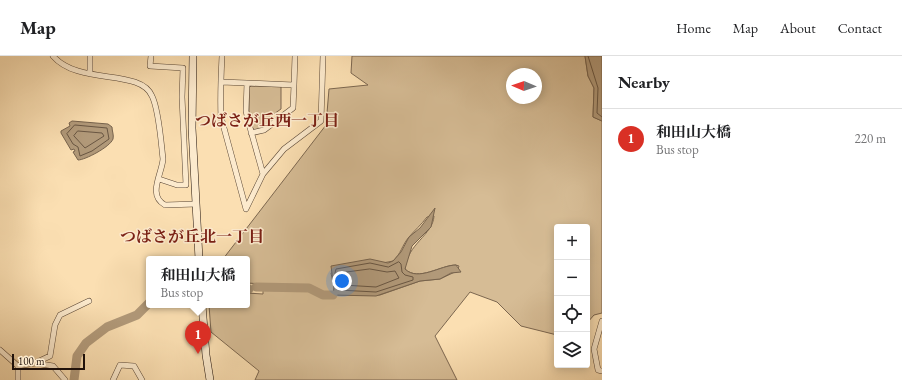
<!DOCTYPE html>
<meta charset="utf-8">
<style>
:root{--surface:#fff;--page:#f6f6f6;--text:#202124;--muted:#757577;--line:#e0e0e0;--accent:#d93025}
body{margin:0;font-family:"EB Garamond","Noto Serif JP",serif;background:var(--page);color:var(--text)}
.controls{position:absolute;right:12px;bottom:12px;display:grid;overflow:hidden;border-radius:4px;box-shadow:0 2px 10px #0003}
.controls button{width:36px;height:36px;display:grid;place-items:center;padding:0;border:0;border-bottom:1px solid var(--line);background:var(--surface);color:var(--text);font:20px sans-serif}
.compass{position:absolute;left:506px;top:12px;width:36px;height:36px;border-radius:50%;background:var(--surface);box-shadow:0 2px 10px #0003;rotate:272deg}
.scale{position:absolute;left:12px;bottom:10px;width:73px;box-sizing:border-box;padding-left:4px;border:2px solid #21120a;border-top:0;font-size:11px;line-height:14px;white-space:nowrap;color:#21120a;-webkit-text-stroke:3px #fceacd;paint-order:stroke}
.you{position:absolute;left:342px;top:225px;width:14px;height:14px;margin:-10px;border:3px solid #fff;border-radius:50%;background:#1a73e8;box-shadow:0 0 0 6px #1a73e833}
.badge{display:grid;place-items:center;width:26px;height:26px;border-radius:50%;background:var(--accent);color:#fff;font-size:13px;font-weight:700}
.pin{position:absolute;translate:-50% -33px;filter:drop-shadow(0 1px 2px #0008)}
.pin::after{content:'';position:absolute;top:21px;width:14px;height:12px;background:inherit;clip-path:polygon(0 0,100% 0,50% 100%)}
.popup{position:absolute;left:146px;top:200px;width:104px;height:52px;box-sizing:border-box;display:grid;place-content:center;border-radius:4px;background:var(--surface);filter:drop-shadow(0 1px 3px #0005);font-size:13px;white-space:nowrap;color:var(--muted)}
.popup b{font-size:15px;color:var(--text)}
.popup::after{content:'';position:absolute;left:50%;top:100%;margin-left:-8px;border:8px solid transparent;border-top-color:var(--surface)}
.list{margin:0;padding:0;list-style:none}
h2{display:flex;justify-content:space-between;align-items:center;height:52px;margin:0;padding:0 16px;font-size:17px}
h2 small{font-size:13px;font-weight:400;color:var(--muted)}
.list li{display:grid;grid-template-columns:26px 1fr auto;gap:12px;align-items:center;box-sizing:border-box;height:60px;padding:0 16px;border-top:1px solid var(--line)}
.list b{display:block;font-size:15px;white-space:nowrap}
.list p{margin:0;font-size:13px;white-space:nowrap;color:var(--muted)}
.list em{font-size:13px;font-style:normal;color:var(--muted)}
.icon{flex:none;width:22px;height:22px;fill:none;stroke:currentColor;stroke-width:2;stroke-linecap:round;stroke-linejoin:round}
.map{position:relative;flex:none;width:602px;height:324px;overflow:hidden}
header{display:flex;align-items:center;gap:24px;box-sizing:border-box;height:56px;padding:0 20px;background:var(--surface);border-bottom:1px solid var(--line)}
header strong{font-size:19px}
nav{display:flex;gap:22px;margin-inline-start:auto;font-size:14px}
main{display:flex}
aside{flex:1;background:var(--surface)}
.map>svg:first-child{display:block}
</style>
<header>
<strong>Map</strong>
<nav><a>Home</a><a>Map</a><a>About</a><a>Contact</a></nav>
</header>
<main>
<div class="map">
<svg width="602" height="324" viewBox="0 0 602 324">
<rect width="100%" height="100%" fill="#fbdfb2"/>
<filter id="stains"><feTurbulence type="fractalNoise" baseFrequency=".005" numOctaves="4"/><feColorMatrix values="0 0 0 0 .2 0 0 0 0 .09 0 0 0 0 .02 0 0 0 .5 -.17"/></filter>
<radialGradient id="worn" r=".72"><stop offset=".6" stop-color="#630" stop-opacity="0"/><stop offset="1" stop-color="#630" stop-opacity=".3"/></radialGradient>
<path fill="#d6bc95" stroke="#7c6750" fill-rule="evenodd" d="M352,0H585L588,20L594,32L593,61L602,65V257L594,259L587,267V171H557V279L521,270L497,246L470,236L435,280L457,324H255L259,315L211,276L209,249H247V237L263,238V228L247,227V203H223L326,69L329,33L368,29L351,17ZM512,18H536V42H512ZM434,160C433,179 407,188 405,213C418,226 441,209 456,209L459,210L457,215L440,223L420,225L380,239H333L334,232L331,217L393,205C401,198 402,189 409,181C415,174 421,169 427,161Z
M251,30H281V53L271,60L274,64L264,71L255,74L252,72L249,61V32Z"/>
<path fill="#b19979" stroke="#77634d" d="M585,0H602V65L593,61L594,32L588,20Z
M72,65L108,68L112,71C112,75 114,79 113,83C110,91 85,104 78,104L73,96L75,95L74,93L71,94L61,77V75L70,70L69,67Z
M435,152L431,171L412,190L405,213C418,226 441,209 456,209L461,216L451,217L440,223L420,225L376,240L333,239L334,232L331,210L370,203L388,207L393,205L401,196L409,181L420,172Z"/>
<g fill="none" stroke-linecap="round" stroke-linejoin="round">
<path stroke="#695642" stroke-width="1" d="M588,0L598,32L597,57L602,61
M75,69L107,72L109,83L92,95L80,100L78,91L73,88L67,78Z
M78,75L102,77L104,80L85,92L74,80Z
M399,206L401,208L402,216L405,219L413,221V224L376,236L338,234L335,217L336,213L370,207L388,211Z
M370,213L387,216L395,215L399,222L376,231L343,229L342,217Z"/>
<path stroke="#b19979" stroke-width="9" d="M256,231L309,232L323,239H333
M247,232L249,233
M74,324L77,300L86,287L107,271L137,259L149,247"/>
<g stroke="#584534" stroke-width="6">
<path id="street" d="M53,0C79,30 140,12 152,40C159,54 161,86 163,103C162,118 147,139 165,149L196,148
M151,0L150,10L183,12L182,41L186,129H177L159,123
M90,18V0
M221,26L247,27L246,55L249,68L263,118L246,153L221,61C220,41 221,20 222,0
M247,27L294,29L293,52L264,74L251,77
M294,29L295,0
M263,118L284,93L321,65L323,0
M602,265L594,293L598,314L602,315
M0,294L18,310L35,307L53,310L65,324
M35,307L50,300L55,269L60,259L89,245
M18,324V310
M113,324L120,309L134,310L142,324"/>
</g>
<g stroke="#21120a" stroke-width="8">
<path id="secondary" d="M193,0L192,72L199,203
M202,249L206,299L210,324"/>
</g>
<use href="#street" stroke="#fceacd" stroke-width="5"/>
<use href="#secondary" stroke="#fceacd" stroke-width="7"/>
</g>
<g text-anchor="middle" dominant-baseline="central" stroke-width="3" stroke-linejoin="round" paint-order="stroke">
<g font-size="16" font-weight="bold" fill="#7a1f14" stroke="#fceacd">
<text x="267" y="64">つばさが丘西一丁目</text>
<text x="192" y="180">つばさが丘北一丁目</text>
</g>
</g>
<rect width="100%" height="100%" filter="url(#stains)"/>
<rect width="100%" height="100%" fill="url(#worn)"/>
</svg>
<div class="controls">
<button>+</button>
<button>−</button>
<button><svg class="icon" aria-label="locate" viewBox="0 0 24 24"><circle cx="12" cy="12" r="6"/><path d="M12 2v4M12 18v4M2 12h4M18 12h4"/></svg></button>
<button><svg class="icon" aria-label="layers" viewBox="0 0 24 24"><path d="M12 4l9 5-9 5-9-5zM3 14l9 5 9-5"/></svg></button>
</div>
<svg class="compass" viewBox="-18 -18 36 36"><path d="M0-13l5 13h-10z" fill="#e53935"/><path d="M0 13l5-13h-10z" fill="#757577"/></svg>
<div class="scale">100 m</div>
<div class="you"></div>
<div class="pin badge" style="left:198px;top:298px">1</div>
<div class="popup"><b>和田山大橋</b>Bus stop</div>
</div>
<aside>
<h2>Nearby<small></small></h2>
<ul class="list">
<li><span class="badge">1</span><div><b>和田山大橋</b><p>Bus stop</p></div><em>220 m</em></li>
</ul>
</aside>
</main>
